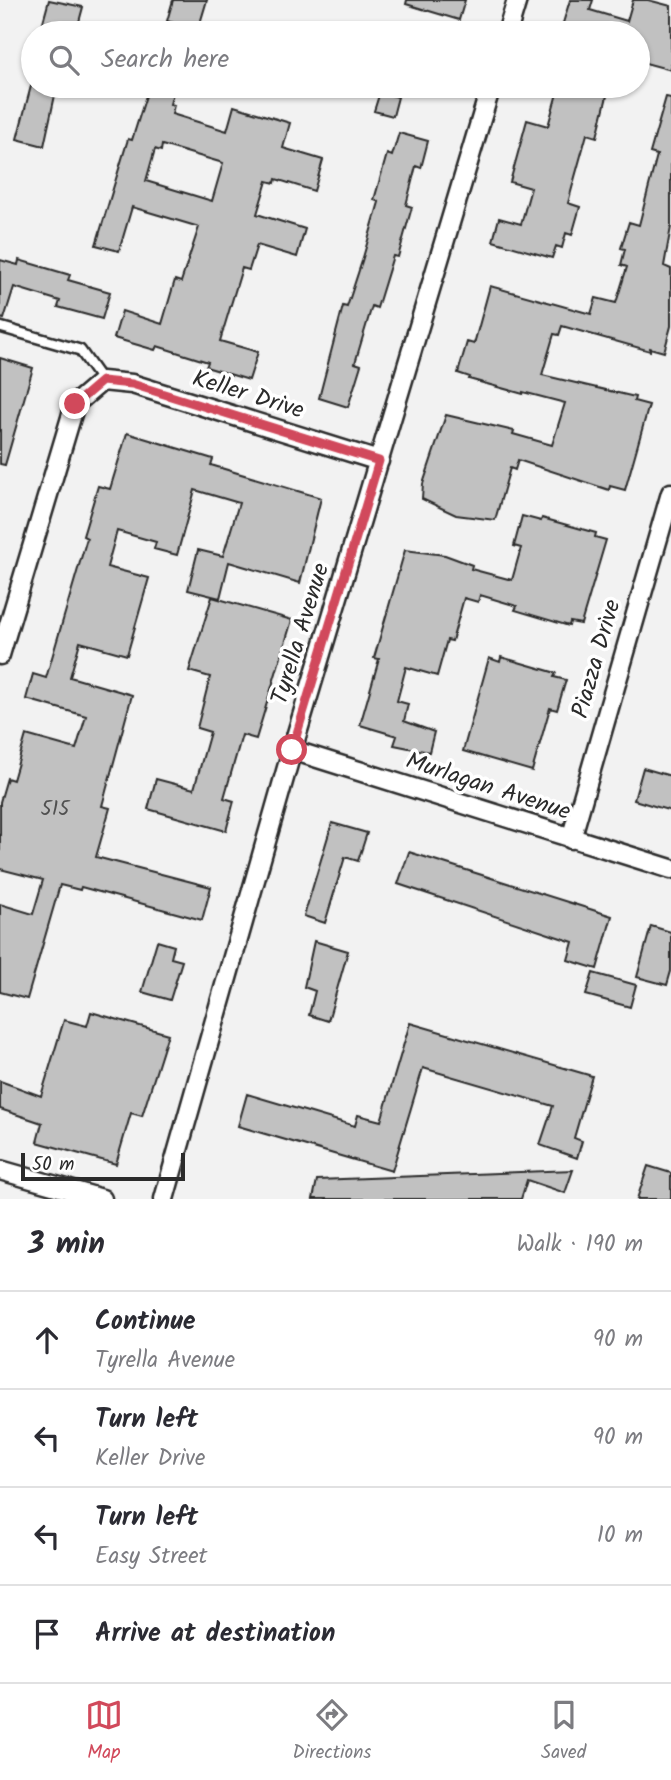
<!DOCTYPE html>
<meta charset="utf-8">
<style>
:root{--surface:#fff;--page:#f2f2f3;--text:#2b2b33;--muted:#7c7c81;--line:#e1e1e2;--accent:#d1495b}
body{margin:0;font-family:Kalam,sans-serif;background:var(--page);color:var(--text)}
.scale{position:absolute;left:21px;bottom:18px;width:164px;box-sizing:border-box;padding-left:7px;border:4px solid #2b2b2b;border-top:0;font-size:19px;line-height:24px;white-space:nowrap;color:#2b2b2b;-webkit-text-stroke:5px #fff;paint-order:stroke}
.stop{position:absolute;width:21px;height:21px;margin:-16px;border:5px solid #d1495b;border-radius:50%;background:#fff}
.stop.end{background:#d1495b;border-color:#fff;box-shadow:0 2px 7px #0008}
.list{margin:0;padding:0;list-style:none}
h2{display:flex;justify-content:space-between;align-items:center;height:91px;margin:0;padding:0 28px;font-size:30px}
h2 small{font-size:23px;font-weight:400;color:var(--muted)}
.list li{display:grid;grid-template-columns:46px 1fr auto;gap:21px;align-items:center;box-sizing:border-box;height:98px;padding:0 28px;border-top:2px solid var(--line)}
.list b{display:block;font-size:26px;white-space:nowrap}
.list p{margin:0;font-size:23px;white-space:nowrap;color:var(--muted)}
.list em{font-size:23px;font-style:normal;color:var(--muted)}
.icon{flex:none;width:38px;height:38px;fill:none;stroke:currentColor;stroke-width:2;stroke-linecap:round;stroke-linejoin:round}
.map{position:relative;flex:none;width:671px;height:1199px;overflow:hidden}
.search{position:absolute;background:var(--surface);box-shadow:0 2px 5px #0004;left:21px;right:21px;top:21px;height:77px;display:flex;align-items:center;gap:18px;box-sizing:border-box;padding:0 24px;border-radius:38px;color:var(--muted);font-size:26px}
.sheet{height:483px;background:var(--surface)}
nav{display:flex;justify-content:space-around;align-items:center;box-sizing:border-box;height:98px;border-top:2px solid var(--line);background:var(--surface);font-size:19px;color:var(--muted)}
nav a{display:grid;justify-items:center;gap:4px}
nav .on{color:var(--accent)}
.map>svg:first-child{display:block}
</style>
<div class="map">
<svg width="671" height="1199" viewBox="0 0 671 1199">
<rect width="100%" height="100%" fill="#f2f2f2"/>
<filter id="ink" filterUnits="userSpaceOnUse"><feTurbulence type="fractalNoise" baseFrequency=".0143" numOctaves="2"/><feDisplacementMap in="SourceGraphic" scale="14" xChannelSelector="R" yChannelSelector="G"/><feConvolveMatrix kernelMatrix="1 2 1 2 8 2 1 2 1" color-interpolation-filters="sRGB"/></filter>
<g filter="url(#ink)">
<path fill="#c1c1c1" stroke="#2b2b2b" stroke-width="2" fill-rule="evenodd" d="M49,0L83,7L76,33H40Z
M173,0H207L198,30L167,21Z
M407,0H465L459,20L406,4Z
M570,0H593L590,10L627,21L633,0H648L671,6V70L638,61V33H560Z
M31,86H57L44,146L17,139Z
M149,86H175L170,104L174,105L172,114L227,131L234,106L290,123L283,148L323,160L314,191L276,179L275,183L267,181L257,214L305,229L297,257L257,245L249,270L242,268L220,341L258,352L249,380L206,367L208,362L157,346L155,350L114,338L122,311L162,324L175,280L181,282L199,227L132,207L119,251L96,245L128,139L132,140ZM162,145L223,163L212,201L146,181L155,149L161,151Z
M559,86H601L599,93L607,96L597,137L587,134L575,177L568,203L580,207L572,235L566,233L562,248L556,246L552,258L493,241L499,218L521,224L531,188L510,182L527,120L548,126Z
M380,92L398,97L393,116L374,111Z
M666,97L671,98V227L664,266L671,269V326L664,352L650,348V351L562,326L559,335L554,334L542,375L635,397L634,401L649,405L625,490L610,486L609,490L518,460L515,470L510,468L495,520L456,515L422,499L423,484L446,415L514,431L513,434L552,445L565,403L523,392V394L469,379L470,377L458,373L467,342L474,344L490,286L591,314L596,298L616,303L627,267L621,265L625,249L621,248L629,222L639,225L657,155L650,153Z
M399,133L428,141L421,168L416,166L406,205L412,207L398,257L393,256L377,308L372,306L355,363L361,365L348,407L319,398L343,306L347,307L362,261L379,202L374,200L387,154L392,156Z
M0,260L18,265L19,260L70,275L68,280L110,292L102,319L58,307L60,301L14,287L4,319L0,318Z
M0,358L33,368L5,465L0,464Z
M127,433L213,459L211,465L321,498L300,583L229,562L220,598L188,590L198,550L223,556L239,503L195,490L177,555L154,549L156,542L117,531L107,567L149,578L127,655L80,642L70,677L132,695L102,806L110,808L96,857L211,887L202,920L81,887L80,890L60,885L27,999L0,992V904L33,914L43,880L0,869V802L7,778L13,780L26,735L76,749L86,716L26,699L33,674L46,678L87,538L83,536L98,486L110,489Z
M522,516L541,521L542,518L596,533L595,537L606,540L581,624L570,622L569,626L515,610L517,606L480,595L478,602L464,598L452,641L447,640L437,676L406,667L397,701L408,704L404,721L434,732L429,752L394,745L397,736L360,725L379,659L374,658L405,550L445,555L472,565L471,569L512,580L521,548L514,546Z
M212,597L292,620L256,739L242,735L224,798L234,801L226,831L148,809L156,779L194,789L210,732L197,728L210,677L189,671Z
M501,657L556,673L554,677L566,680L557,710L550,708L532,771L463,751L489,658L500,662Z
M643,768L671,776V811L634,800Z
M332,823L367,833L358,861L345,857L325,923L304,916Z
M409,852L612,916L597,969L568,960L573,942L398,884Z
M651,926L671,932V971L667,985L637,977Z
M157,941L174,946L171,958L182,961L170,1000L142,992Z
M314,941L348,951L328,1021L309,1015L315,991L304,987Z
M593,973L636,985L630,1007L586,995Z
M91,1012L168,1034L142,1116L131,1113L116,1164L37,1142L42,1123L0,1109V1081L41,1096L64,1020L87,1026Z
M410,1023L592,1076L574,1138L582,1141L577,1158L540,1145L553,1106L423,1068L392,1171L238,1126L247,1094L355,1126L358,1115L381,1121Z
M648,1166L671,1173V1199H637Z
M573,1170L565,1193L527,1180L521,1199H313L317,1180Z"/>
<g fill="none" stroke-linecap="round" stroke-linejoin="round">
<g stroke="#2b2b2b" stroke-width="14">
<path id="lane" d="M0,327L80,350L102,381"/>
</g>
<g stroke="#2b2b2b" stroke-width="23">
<path id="street" d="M507,33L517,0
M0,655L75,404L102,381L132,384L379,461
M292,750L671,869
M571,839L671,493
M0,1170L102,1199
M164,1199L292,750L491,86"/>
</g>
<use href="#lane" stroke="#fff" stroke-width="9"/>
<use href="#street" stroke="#fff" stroke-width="18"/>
</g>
</g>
<g fill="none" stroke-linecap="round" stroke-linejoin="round" filter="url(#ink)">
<path stroke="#d1495b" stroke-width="9" d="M75,404L102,381L132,384L379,461L292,750"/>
</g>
<g text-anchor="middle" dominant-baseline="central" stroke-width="7" stroke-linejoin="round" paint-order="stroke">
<g font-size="21" fill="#505050">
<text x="55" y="809">515</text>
</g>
<g font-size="24" fill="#2b2b2b" stroke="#fff">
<text transform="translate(248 395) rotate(17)">Keller Drive</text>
<text transform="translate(301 634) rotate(-73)">Tyrella Avenue</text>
<text transform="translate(597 659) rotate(-74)">Piazza Drive</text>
<text transform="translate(488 787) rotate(18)">Murlagan Avenue</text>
</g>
</g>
</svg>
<div class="scale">50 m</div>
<div class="stop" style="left:292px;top:750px"></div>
<div class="stop end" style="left:75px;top:404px"></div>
<div class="search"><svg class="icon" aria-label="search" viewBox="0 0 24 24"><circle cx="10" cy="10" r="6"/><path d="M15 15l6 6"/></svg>Search here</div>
</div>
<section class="sheet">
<h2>3 min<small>Walk · 190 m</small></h2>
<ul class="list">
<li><svg class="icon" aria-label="ahead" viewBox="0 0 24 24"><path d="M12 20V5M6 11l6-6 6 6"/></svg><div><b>Continue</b><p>Tyrella Avenue</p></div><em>90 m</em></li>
<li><svg class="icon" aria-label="left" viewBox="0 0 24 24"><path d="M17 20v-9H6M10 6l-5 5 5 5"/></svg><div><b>Turn left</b><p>Keller Drive</p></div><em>90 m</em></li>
<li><svg class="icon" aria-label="left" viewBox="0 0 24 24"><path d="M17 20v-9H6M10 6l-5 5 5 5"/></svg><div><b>Turn left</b><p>Easy Street</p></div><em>10 m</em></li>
<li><svg class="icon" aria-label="arrive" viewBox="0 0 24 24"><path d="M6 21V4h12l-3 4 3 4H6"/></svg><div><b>Arrive at destination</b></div></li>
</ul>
</section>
<nav>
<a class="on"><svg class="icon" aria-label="map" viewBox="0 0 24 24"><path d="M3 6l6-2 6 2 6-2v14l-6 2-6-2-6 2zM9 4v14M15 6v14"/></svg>Map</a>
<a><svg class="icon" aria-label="directions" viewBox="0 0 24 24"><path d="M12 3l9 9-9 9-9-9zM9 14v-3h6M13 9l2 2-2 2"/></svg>Directions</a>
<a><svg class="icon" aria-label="saved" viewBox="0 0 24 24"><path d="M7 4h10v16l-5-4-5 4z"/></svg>Saved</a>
</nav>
